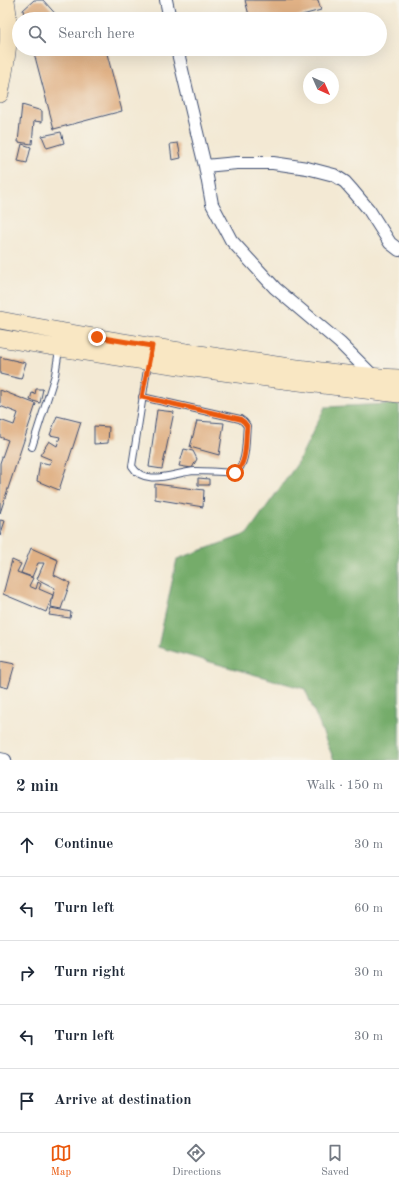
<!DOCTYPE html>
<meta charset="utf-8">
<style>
:root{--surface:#fff;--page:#f6f6f7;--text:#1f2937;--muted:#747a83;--line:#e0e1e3;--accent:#ea580c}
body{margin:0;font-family:"Old Standard TT",serif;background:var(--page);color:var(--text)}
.compass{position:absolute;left:303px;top:68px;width:36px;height:36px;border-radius:50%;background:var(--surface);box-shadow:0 4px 16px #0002;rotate:135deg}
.stop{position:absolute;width:12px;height:12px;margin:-9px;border:3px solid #ea580c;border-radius:50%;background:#fff}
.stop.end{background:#ea580c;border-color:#fff;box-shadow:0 1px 4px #0008}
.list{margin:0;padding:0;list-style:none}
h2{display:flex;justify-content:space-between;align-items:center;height:52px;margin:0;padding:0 16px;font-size:17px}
h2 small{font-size:13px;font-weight:400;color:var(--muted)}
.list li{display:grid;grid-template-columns:26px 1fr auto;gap:12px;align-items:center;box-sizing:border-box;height:64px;padding:0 16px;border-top:1px solid var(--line)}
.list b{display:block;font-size:15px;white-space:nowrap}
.list em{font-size:13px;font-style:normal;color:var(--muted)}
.icon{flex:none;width:22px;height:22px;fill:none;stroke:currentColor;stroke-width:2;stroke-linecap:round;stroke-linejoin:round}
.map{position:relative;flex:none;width:399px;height:760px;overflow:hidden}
.search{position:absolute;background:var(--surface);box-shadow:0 4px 16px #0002;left:12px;right:12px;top:12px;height:44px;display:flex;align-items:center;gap:10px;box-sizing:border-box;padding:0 14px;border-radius:22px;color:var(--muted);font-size:15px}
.sheet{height:372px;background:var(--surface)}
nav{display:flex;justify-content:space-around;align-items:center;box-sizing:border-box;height:56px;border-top:1px solid var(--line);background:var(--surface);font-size:11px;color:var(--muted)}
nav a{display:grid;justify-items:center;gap:2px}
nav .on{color:var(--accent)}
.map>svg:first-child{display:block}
</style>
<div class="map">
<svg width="399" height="760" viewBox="0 0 399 760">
<rect width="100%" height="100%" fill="#f7f3e8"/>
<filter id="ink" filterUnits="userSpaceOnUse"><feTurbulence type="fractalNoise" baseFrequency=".025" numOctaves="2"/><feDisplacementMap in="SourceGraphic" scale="8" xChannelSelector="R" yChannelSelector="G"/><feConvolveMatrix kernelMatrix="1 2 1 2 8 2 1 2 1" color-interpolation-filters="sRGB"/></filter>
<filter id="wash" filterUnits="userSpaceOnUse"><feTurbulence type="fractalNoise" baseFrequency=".012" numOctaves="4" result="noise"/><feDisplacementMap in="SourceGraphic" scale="16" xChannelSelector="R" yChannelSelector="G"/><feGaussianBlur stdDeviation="0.9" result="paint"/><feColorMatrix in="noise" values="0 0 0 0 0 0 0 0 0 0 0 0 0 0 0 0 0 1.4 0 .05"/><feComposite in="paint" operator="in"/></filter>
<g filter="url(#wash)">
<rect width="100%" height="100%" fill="#f3e9d4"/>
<path fill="#74ac6a" stroke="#486e64" d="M389,404H399V760H334L305,689L158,647L177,559L247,534L297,464L325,407Z"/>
<g id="blocks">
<path fill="#e0b185" d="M34,0H43L60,19H25L23,10Z
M245,0H318L321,10L287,19H250Z
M33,49H104L106,50L122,111L54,129Z
M22,105L42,111V122L34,121L32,144L18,142Z
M61,132L64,143L47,148L42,136Z
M178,143L181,158L172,160L170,144Z
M22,144L31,147L27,163L18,161Z
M0,357L26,363L21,379L0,374Z
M36,389H43L40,403L30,400L32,393L35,394Z
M0,390L36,404L0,513V463L8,440L0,437V420L14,425L18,413L0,406Z
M157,410L174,412L162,469L149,467Z
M57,416L81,422L59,490L37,481L40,462L49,464L52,460L40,455L49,441L57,446L60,437L50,435Z
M197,421L224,423L219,455L190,447Z
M94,426L109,427L108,443L94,444Z
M184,449L193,451L197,459L192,468L179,466Z
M198,478L209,479V485H198Z
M155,484L204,490L203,507L155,499Z
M0,520L5,521L0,536Z
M31,548L58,560L54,575L70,583L61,609L51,607L53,595L46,612L3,594L12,560L21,564L17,572L33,578L29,586L36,589L38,582L41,584L39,589L53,595L55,588L37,579L44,563H38L32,577L21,573Z
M51,608L71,612L70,618L49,615Z
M0,661L15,664L8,688L0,686Z"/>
</g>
</g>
<g filter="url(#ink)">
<use href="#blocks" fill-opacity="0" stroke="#3b4b70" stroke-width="1"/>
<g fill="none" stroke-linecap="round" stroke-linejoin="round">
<g stroke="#3b4b70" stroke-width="8">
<path id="lane" d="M142,397L240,419L244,422L247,426C245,440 248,463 235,473C222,472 208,471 195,471C175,472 145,488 132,466L148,363
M32,447L55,375L59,350"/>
</g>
<g stroke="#3b4b70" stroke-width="14">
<path id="street" d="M166,0L170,19
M177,49L205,166L212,204L231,240L275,288L340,343L374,377
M205,166L237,163H273L307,168L334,175L345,182L353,191L369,210L390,243L399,250
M0,759L5,760"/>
</g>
<g stroke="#3b4b70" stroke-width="18">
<path id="secondary" d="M0,94C6,63 12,32 6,0
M0,320C82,336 165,349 248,361C298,368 349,376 399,378
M0,338C132,361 266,379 399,394"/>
</g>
<use href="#lane" stroke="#fff" stroke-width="6"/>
<use href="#street" stroke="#fff" stroke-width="12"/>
<use href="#secondary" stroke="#f9e7c3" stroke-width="17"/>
</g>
</g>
<g fill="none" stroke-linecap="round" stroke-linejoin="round" filter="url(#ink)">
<path stroke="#ea580c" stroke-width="5" d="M97,337L152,346L142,397L240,419L244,422L247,426C245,440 248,463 235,473"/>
</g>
</svg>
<svg class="compass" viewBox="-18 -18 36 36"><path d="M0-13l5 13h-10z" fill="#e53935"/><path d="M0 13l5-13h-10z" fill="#747a83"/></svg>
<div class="stop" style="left:235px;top:473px"></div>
<div class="stop end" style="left:97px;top:337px"></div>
<div class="search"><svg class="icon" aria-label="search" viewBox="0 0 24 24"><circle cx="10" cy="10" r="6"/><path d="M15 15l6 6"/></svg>Search here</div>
</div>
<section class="sheet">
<h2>2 min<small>Walk · 150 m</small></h2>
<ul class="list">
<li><svg class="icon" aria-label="ahead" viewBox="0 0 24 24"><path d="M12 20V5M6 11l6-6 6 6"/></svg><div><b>Continue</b></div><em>30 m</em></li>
<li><svg class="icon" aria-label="left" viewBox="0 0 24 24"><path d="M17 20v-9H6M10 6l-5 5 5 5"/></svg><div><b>Turn left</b></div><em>60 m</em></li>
<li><svg class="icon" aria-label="right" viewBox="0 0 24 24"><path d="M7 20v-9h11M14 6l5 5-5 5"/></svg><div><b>Turn right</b></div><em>30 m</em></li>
<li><svg class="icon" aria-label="left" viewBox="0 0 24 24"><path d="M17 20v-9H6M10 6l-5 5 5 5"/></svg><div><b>Turn left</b></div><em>30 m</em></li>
<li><svg class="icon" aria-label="arrive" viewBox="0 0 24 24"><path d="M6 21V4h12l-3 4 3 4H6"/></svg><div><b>Arrive at destination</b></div></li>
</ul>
</section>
<nav>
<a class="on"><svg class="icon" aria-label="map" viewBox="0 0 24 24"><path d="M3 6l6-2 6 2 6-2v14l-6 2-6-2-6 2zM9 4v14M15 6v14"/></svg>Map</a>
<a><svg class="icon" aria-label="directions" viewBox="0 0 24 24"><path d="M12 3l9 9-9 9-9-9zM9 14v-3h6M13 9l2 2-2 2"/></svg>Directions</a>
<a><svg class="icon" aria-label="saved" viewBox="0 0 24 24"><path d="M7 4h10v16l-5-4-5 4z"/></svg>Saved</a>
</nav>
